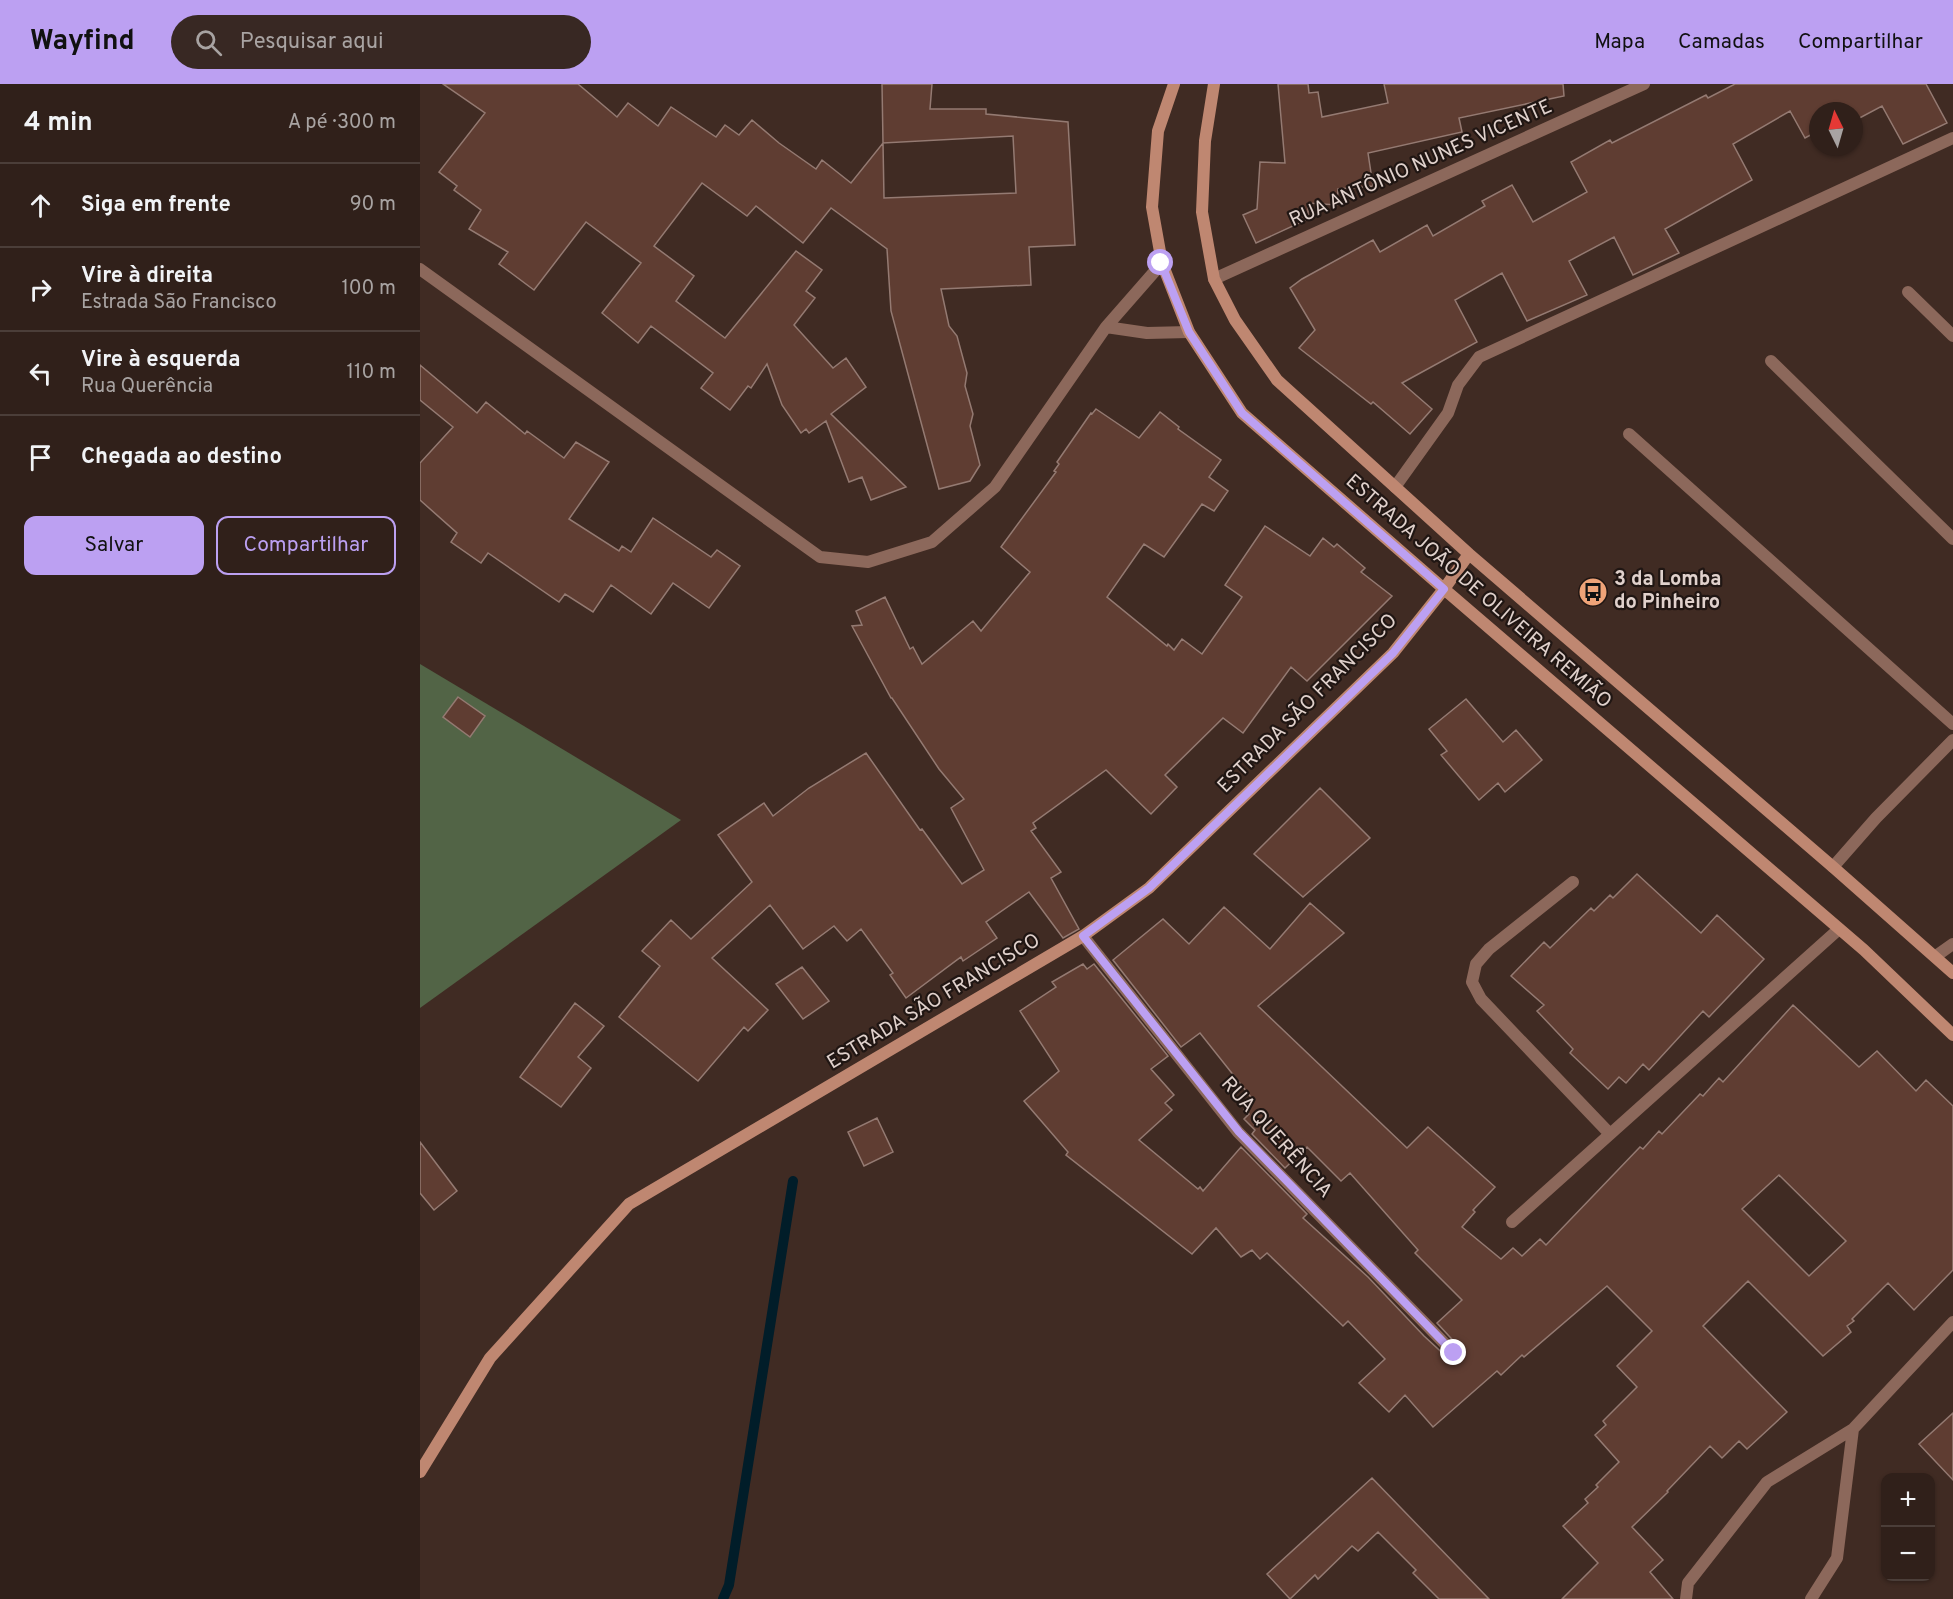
<!DOCTYPE html>
<html lang="pt">
<meta charset="utf-8">
<style>
:root{--surface:#30201a;--page:#382823;--text:#f1f3f6;--muted:#a8a3a2;--line:#4b3e39;--accent:#bca0f2}
body{margin:0;font-family:Overpass,sans-serif;background:var(--page);color:var(--text)}
.controls{position:absolute;right:18px;bottom:18px;display:grid;overflow:hidden;border-radius:12px;box-shadow:0 2px 4px #0004}
.controls button{width:54px;height:54px;display:grid;place-items:center;padding:0;border:0;border-bottom:2px solid var(--line);background:var(--surface);color:var(--text);font:30px sans-serif}
.compass{position:absolute;left:1389px;top:18px;width:54px;height:54px;border-radius:50%;background:var(--surface);box-shadow:0 2px 4px #0004;rotate:355deg}
.stop{position:absolute;width:18px;height:18px;margin:-14px;border:4px solid #bca0f2;border-radius:50%;background:#fff}
.stop.end{background:#bca0f2;border-color:#fff;box-shadow:0 2px 6px #0008}
.list{margin:0;padding:0;list-style:none}
h2{display:flex;justify-content:space-between;align-items:center;height:78px;margin:0;padding:0 24px;font-size:26px}
h2 small{font-size:20px;font-weight:400;color:var(--muted)}
.list li{display:grid;grid-template-columns:39px 1fr auto;gap:18px;align-items:center;box-sizing:border-box;height:84px;padding:0 24px;border-top:2px solid var(--line)}
.list b{display:block;font-size:22px;white-space:nowrap}
.list p{margin:0;font-size:20px;white-space:nowrap;color:var(--muted)}
.list em{font-size:20px;font-style:normal;color:var(--muted)}
.actions{display:flex;gap:12px;padding:18px 24px}
.actions a{flex:1;padding:14px 0;border:2px solid var(--accent);border-radius:12px;text-align:center;font-size:21px;color:var(--accent)}
.actions .main{background:var(--accent);color:#111}
.icon{flex:none;width:33px;height:33px;fill:none;stroke:currentColor;stroke-width:2;stroke-linecap:round;stroke-linejoin:round}
.map{position:relative;flex:none;width:1533px;height:1515px;overflow:hidden}
header{display:flex;align-items:center;gap:36px;box-sizing:border-box;height:84px;padding:0 30px;background:var(--accent);color:#111}
header strong{font-size:28px}
nav{display:flex;gap:33px;margin-inline-start:auto;font-size:21px}
.search{width:420px;height:54px;background:var(--page);display:flex;align-items:center;gap:15px;box-sizing:border-box;padding:0 21px;border-radius:33px;color:var(--muted);font-size:22px}
main{display:flex}
aside{flex:1;background:var(--surface)}
.map>svg:first-child{display:block}
</style>
<header>
<strong>Wayfind</strong>
<div class="search"><svg class="icon" aria-label="search" viewBox="0 0 24 24"><circle cx="10" cy="10" r="6"/><path d="M15 15l6 6"/></svg>Pesquisar aqui</div>
<nav><a>Mapa</a><a>Camadas</a><a>Compartilhar</a></nav>
</header>
<main>
<aside>
<h2>4 min<small>A pé · 300 m</small></h2>
<ul class="list">
<li><svg class="icon" aria-label="ahead" viewBox="0 0 24 24"><path d="M12 20V5M6 11l6-6 6 6"/></svg><div><b>Siga em frente</b></div><em>90 m</em></li>
<li><svg class="icon" aria-label="right" viewBox="0 0 24 24"><path d="M7 20v-9h11M14 6l5 5-5 5"/></svg><div><b>Vire à direita</b><p>Estrada São Francisco</p></div><em>100 m</em></li>
<li><svg class="icon" aria-label="left" viewBox="0 0 24 24"><path d="M17 20v-9H6M10 6l-5 5 5 5"/></svg><div><b>Vire à esquerda</b><p>Rua Querência</p></div><em>110 m</em></li>
<li><svg class="icon" aria-label="arrive" viewBox="0 0 24 24"><path d="M6 21V4h12l-3 4 3 4H6"/></svg><div><b>Chegada ao destino</b></div></li>
</ul>
<div class="actions"><a class="main">Salvar</a><a>Compartilhar</a></div>
</aside>
<div class="map">
<svg width="1533" height="1515" viewBox="0 0 1533 1515">
<rect width="100%" height="100%" fill="#402b23"/>
<path fill="#526446" d="M0,580L261,736L0,924Z"/>
<g fill="none" stroke-linecap="round" stroke-linejoin="round">
<path stroke="#011d29" stroke-width="10" d="M303,1515L309,1501L373,1097"/>
</g>
<path fill="#5f3d32" stroke="#947a72" stroke-width="1.5" fill-rule="evenodd" d="M23,0H158L197,33L208,19L238,42L251,23L296,53L305,41L319,51L332,36L359,59L396,85L402,76L431,99L463,59L464,114L596,109L593,52L463,59L462,0H512L510,25H566V30L648,38L655,161L609,163L611,201L521,205L529,242L537,252L547,289L545,302L553,330L550,342L560,381L550,397L519,405L471,227L467,165L411,124L383,159L336,122L327,132L282,99L234,162L274,192L256,217L305,254L376,167L402,186L386,207L395,214L374,241L413,284L426,274L446,303L411,330L486,403L451,416L442,393L429,398L406,337L389,349L386,345L381,349L362,321L347,280L331,304L328,302L310,326L281,304L293,289L231,242L218,259L182,229L221,179L166,138L114,206L79,180L88,168L49,145L61,126L34,106L37,102L19,88L65,29Z
M858,0H888L889,9L898,8L902,33L968,19L964,0H1143L1144,12L1039,34L1042,48L948,69L953,102L918,105L917,121L888,119V135L836,159L823,131L837,125L840,78L865,79Z
M1315,0H1506L1527,39L1483,60L1462,22L1434,37V27H1398V47L1385,54L1370,27L1313,60L1332,96L1245,145L1259,169L1213,191L1194,153L1149,177L1167,211L1107,237L1082,189L1035,216L1057,258L982,299L1012,325L990,350L953,318L951,320L879,264L895,246L870,204L882,195L953,156L960,168L1007,141L1013,152L1065,122L1062,117L1092,101L1113,138L1167,108L1151,78L1190,56L1192,59L1286,11L1288,14Z
M0,281L57,329L66,318L105,350L107,347L144,374L156,358L189,378L149,435L199,467L202,462L211,468L233,434L291,473L297,466L320,482L289,524L253,499L231,530L191,501L173,528L145,510L139,518L68,469L61,479L31,458L37,449L0,416V379L33,343L0,316Z
M676,325L719,354L740,328L759,343L758,345L801,376L789,393L808,407L794,427L782,420L744,473L724,460L687,513L747,562L748,560L754,566L762,555L782,570L822,513L805,501L845,442L890,472L903,454L914,463L917,460L945,484L941,488L972,512L887,597L871,583L823,649L803,634L745,691L757,703L731,730L686,686L613,739L616,744L611,747L641,788L631,794L659,845L643,854L609,808L566,838L577,854L543,877L541,873L486,914L470,891L473,889L441,845L427,857L414,842L383,865L350,821L292,874L348,926L328,947L324,943L278,997L199,933L240,882L222,867L251,836L271,855L332,798L298,751L344,719L353,732L389,704L446,669L500,746L502,745L542,800L564,786L531,724L544,715L519,685L472,614H471L432,542L442,541L436,527L465,513L490,565L493,563L502,580L553,537L561,547L610,488L581,463L636,388L634,387L639,380L637,378L671,329L672,330Z
M38,613L65,632L50,653L23,633Z
M1046,615L1083,658L1096,646L1122,676L1085,708L1078,699L1059,716L1021,671L1027,667L1009,645Z
M900,704L950,754L883,813L834,770Z
M1217,790L1281,849L1297,831L1344,875L1289,933L1283,927L1229,986L1223,980L1206,999L1199,993L1188,1005L1150,969L1153,965L1117,927L1124,921L1091,892L1124,858L1130,864L1171,824L1174,827L1190,811L1193,814Z
M890,819L924,849L838,922L987,1064L1008,1043L1075,1103L1053,1126L1055,1128L1042,1143L1081,1175L1093,1164L1102,1172L1120,1155L1126,1161L1220,1063L1223,1065L1239,1047L1242,1050L1280,1010L1283,1012L1299,994L1303,998L1373,921L1439,983L1457,967L1496,1007L1506,996L1533,1022V1186L1494,1226L1468,1199L1432,1235L1434,1237L1427,1242L1431,1248L1403,1272L1328,1197L1283,1242L1367,1328L1327,1365L1319,1357L1302,1374L1290,1362L1247,1407L1248,1408L1212,1443L1243,1476L1230,1488L1253,1515H1142L1178,1479L1143,1442L1168,1419L1165,1415L1178,1403L1176,1401L1199,1378L1175,1351L1186,1341L1183,1337L1217,1303L1197,1282L1232,1247L1187,1202L1104,1273L1102,1271L1081,1291L1077,1287L1013,1343L985,1311L969,1328L939,1299L965,1275L928,1237L923,1242L847,1169L840,1175L832,1166L821,1173L796,1144L772,1170L646,1071L648,1068L604,1017L639,987L600,927L636,903L632,898L663,880L667,885L674,880L748,972L731,985L754,1011L745,1019L752,1026L719,1056L778,1105L780,1103L783,1107L821,1063L887,1130L883,1134L948,1193L1004,1252L1029,1275L1035,1277L1039,1275L1042,1271L1040,1264L1017,1239L1042,1216L995,1169L998,1166L930,1089L921,1097L887,1063L865,1084L832,1050L835,1046L824,1035L829,1030L824,1026L834,1017L780,949L761,963L693,876L743,835L769,860L804,823L850,865ZM1359,1091L1426,1157L1389,1192L1322,1125Z
M382,883L409,917L383,935L356,900Z
M155,919L184,942L158,973L171,984L141,1023L100,993Z
M457,1034L473,1068L444,1082L428,1048Z
M0,1058L37,1107L14,1126L0,1109Z
M1533,1329V1396L1499,1360Z
M952,1394L1038,1483L1069,1515H1019L993,1489L996,1486L958,1448L938,1467L932,1462L898,1495L895,1491L870,1515L847,1490Z"/>
<g fill="none" stroke-linecap="round" stroke-linejoin="round">
<path stroke="#8c685b" stroke-width="12" d="M1488,208L1533,252
M1351,277L1533,455
M1209,350L1533,640
M975,403L1028,329L1038,301L1059,273L1533,54
M1413,783L1456,734L1533,656
M1516,872L1533,860"/>
<path stroke="#8c685b" stroke-width="12" d="M0,185L400,473L448,478L512,458L575,403L686,243L742,179
M794,195L1224,0
M686,243L727,249L769,248
M1153,798L1069,865L1056,880L1052,898L1061,915L1190,1050
M663,852L818,1048L1034,1269
M1092,1138L1419,845
M1266,1515L1268,1499L1347,1398L1433,1345L1533,1238
M1391,1515L1417,1474L1433,1345"/>
<path stroke="#bf8771" stroke-width="12" d="M754,0L738,47L732,123L742,179L769,248L822,329L1024,505L1444,866L1533,951
M794,0L785,57L782,128L794,195L815,236L857,296L1049,470L1413,783L1533,889
M0,1388L70,1274L209,1120L663,852L729,804L973,569L1024,505L1049,470"/>
</g>
<g fill="none" stroke-linecap="round" stroke-linejoin="round">
<path stroke="#bca0f2" stroke-width="8" d="M741,179L769,248L822,329L1024,505L973,569L729,804L663,852L819,1048L1034,1269"/>
</g>
<defs>
<g id="bus-disc" transform="scale(1.5)"><circle r="9.5" fill="#efa378" stroke="#201613"/><path d="M-5-6H5V4H4V6H2V4H-2V6H-4V4H-5ZM-3.5-4V0h7V-4ZM-3.5 1.2v1.5H-2V1.2ZM2 1.2v1.5H3.5V1.2Z" fill="#111"/></g>
</defs>
<g fill-rule="evenodd">
<use href="#bus-disc" x="1173" y="508"/>
</g>
<g text-anchor="middle" dominant-baseline="central" stroke-width="4.5" stroke-linejoin="round" paint-order="stroke">
<g font-size="20" fill="#e0d1cc" stroke="#201613">
<text transform="translate(1001 80) rotate(-24)">RUA ANTÔNIO NUNES VICENTE</text>
<text transform="translate(1058 508) rotate(41)">ESTRADA JOÃO DE OLIVEIRA REMIÃO</text>
<text transform="translate(888 620) rotate(-45)">ESTRADA SÃO FRANCISCO</text>
<text transform="translate(514 918) rotate(-31)">ESTRADA SÃO FRANCISCO</text>
<text transform="translate(856 1054) rotate(48)">RUA QUERÊNCIA</text>
</g>
<g font-size="20" font-weight="bold" fill="#e0d1cc" stroke="#201613" text-anchor="start">
<text x="1194" y="496">3 da Lomba<tspan x="1194" dy="23">do Pinheiro</tspan></text>
</g>
</g>
</svg>
<div class="controls">
<button>+</button>
<button>−</button>
</div>
<svg class="compass" viewBox="-18 -18 36 36"><path d="M0-13l5 13h-10z" fill="#e53935"/><path d="M0 13l5-13h-10z" fill="#a8a3a2"/></svg>
<div class="stop" style="left:741px;top:179px"></div>
<div class="stop end" style="left:1034px;top:1269px"></div>
</div>
</main>
